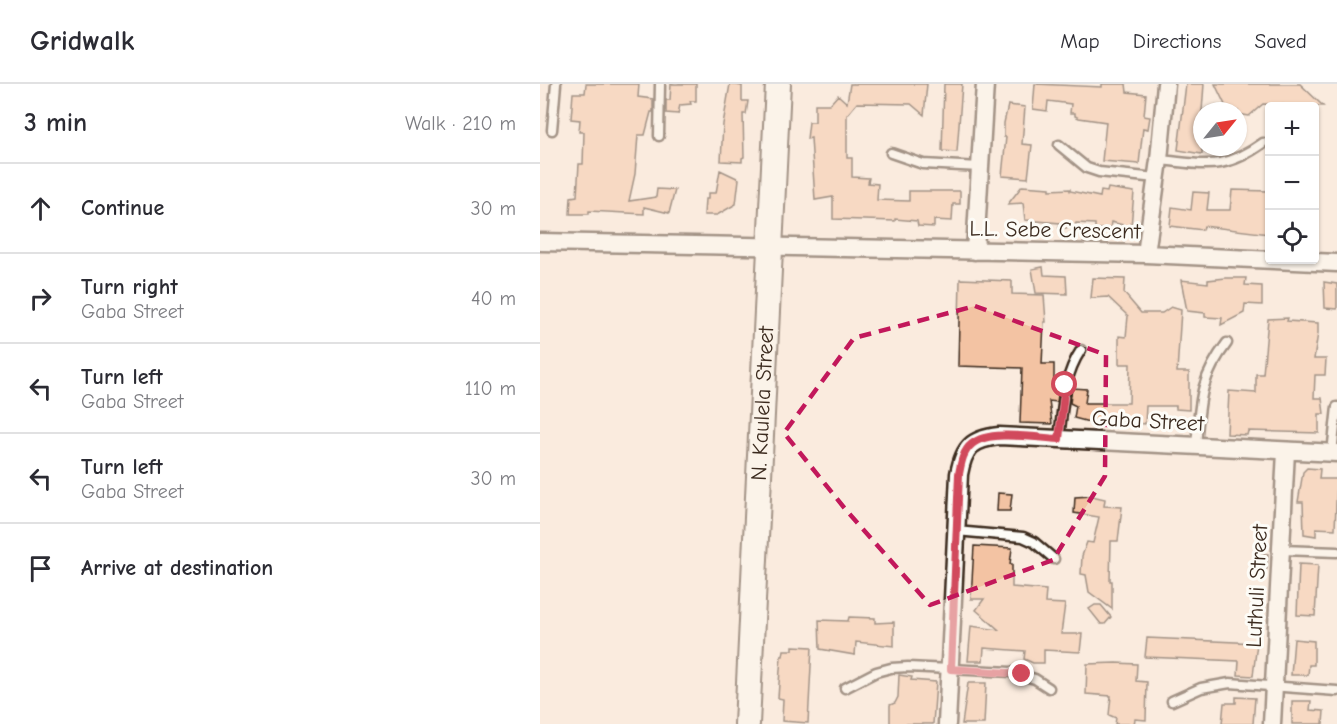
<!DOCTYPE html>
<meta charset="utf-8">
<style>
:root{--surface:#fff;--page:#f7f7f7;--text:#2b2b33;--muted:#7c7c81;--line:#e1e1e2}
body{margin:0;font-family:"Comic Neue",sans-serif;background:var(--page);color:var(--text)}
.controls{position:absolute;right:18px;top:18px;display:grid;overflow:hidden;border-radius:6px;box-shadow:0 2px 4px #0004}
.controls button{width:54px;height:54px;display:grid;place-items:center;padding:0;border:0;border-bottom:2px solid var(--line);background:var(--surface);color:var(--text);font:30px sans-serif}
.compass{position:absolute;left:653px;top:18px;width:54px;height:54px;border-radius:50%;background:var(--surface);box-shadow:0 2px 4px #0004;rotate:60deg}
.stop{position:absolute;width:18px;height:18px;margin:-14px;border:4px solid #d1495b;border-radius:50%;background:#fff}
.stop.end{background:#d1495b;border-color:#fff;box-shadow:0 2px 6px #0008}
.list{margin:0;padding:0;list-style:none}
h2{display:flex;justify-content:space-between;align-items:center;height:78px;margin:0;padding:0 24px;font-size:26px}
h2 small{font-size:20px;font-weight:400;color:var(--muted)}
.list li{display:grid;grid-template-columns:39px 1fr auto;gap:18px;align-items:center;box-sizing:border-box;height:90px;padding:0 24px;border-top:2px solid var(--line)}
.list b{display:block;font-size:22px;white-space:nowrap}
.list p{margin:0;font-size:20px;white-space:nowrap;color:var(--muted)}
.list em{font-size:20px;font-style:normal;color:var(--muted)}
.icon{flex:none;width:33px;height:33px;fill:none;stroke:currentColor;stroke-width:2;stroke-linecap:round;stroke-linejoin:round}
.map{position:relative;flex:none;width:797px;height:640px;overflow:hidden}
header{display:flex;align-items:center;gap:36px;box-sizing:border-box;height:84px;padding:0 30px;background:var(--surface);border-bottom:2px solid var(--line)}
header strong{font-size:28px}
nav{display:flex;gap:33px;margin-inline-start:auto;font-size:21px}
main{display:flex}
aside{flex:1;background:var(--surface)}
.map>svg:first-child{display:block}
</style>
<header>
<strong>Gridwalk</strong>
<nav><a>Map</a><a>Directions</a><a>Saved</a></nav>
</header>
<main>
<aside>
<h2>3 min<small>Walk · 210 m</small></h2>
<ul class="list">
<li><svg class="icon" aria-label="ahead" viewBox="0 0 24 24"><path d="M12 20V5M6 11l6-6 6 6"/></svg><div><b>Continue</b></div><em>30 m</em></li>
<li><svg class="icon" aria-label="right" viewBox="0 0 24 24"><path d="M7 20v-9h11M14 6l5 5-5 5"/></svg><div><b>Turn right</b><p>Gaba Street</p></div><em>40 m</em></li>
<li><svg class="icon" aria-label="left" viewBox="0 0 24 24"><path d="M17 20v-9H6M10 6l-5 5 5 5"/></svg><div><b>Turn left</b><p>Gaba Street</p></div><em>110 m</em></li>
<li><svg class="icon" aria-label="left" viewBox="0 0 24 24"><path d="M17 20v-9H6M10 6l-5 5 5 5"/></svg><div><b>Turn left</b><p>Gaba Street</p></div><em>30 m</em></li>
<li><svg class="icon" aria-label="arrive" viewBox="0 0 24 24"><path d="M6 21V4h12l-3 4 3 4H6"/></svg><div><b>Arrive at destination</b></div></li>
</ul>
</aside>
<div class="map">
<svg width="797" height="640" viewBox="0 0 797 640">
<rect width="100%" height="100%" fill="#faebde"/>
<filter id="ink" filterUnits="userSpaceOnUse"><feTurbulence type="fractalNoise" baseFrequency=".0167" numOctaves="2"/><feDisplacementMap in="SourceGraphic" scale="12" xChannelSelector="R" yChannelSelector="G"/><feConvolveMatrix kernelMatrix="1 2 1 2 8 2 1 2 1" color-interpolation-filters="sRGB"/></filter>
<g filter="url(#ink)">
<path fill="#f3c3a3" stroke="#3b2a1e" stroke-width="1.5" d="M46,0H99L98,13L113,15V28H111L105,51H98L95,90L89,117L116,113L117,105L135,106L129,129L104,123V130L49,127V130H30L31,113L37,112L39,80H43L44,48H39L40,36L31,35L33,9H45Z
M131,0H156V17H150L151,20L140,21L138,30L126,29V16H130Z
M190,0L202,2V17H208L206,30H203L204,73L202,74V78L181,77L183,40Z
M310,0H387L384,31L371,20L317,19L307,31V74H312V93L329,94L328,99L338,100L337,116L369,117V107H420V120H413L412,137L394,136V143L378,142L377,137L355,135V137L293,135V113L275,116L271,54L267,55L269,38H275V20H290L298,11L307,19Z
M404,0H422L417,68L402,67Z
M495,0L562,3V0H586L587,8L606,10L604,32L610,33L608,45L603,44L599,80L562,77L566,38L539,34L535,32V29H530L531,20L508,17L507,27L493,25Z
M646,0H664L662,27V70L638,66Z
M675,0H760L783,22L723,20L709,32L698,30V27H688Z
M468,21L485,23L482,60L492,61L488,94L462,92L466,53H464V39Z
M180,86L199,95L196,120L177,131H164L165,115H168V109H176Z
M482,102L510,104V106L530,105V107L560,113L561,107L567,108L568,104L594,108L591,143L571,138L570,145H555V140L536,139L534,144H519L520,139L485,136L483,119L468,120Z
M692,106L728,107L727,111H729V150L664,142L663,146L630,142L632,123L651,126L653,108L669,109L667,126H690Z
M503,183L504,191L526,192L527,210L496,209L492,185Z
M553,194L585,195L584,209L601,229H622L631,223L641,226L637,288H649V326L636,325V322H606L605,340L567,336V338H549L534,334L536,322L530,319L532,304L547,305L545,319H589L590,280H579V252L586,253L588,232L568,213L551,214Z
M686,194H706L705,201L722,202V221L705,220L704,229L681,241L682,234L665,233V229L647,227L641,196L668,199V196Z
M420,195L472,197V210L504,211L506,238H504L502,280H514V303L519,304L517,318L509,317L512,340L480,339L482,284L418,282Z
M784,198L797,200V225L785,224Z
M748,234L747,237L778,239V249L774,275H786L785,291H775L774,314H782L784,330H779V349L708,347L707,351L687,350L689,307L716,309V290H723L728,235Z
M767,384L780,385L779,395H797L795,445L776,444V452L764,450L763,418H758L763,388Z
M458,409L472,410L470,427H457Z
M552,412L565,415L564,422L582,423L578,457H571L570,497H572V525L549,508L546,491L541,490L542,472L547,458L553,459L559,433L534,429L535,413Z
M434,462L472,464L470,480H472V503L506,506L505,519L525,520L521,550H542L540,568L504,566V579H493L484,575L485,567L444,564L443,577H428L431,542L459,546L436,526L444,515H431Z
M715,469L728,470L727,485L715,484Z
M759,480L778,481L775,532L757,531Z
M555,521H561L571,533L565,540H561L549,525Z
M309,533L335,534V539L354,538V562L316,558L315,571L280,565L279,536L308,537Z
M607,554L717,559L713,592L698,591L699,577L605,573Z
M754,555L774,557V581H769L768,591H751Z
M253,562L272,563L268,639L242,637L243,615L238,614L241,572H243L244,566H253Z
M576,579L597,580L596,597L607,598L606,636L595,635L594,640H575L576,634L569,631L571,612L546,610L547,580Z
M359,591L372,593L371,596L396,598L393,640H350V621L355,619L358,613Z
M428,599H446L444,640H422Z
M696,613L715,614L713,640H682L684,619H696Z
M752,617H771L770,626L784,627L783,640H752Z"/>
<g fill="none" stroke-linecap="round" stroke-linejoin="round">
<g stroke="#3b2a1e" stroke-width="13">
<path id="lane" d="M12,46L16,0
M119,52L120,0
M519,61L547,84L559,88L616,94
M351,69L383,80L440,83
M619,76C665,80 683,88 723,59
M519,355C523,323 523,293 541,266
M656,362C660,318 659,296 687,259
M792,369L797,323
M416,447L483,453L494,458L514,475
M742,466L797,468
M305,604L336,588L351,584L368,583L471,588L495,595L509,604
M632,617L661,604L690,599L797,607"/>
</g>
<g stroke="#3b2a1e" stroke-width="21">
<path id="street" d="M0,158L606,170L797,179
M435,167L445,0
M606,170L619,76L626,0
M407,640L419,390C424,363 432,355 459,352L797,369
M732,640L746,367"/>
</g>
<g stroke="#3b2a1e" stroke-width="28">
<g id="secondary">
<path id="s1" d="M207,640L238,0"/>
</g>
</g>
<use href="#lane" stroke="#fdfcf7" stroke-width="8"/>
<use href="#street" stroke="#fdfcf7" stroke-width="16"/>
<use href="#secondary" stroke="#fdfcf7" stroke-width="24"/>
</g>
</g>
<g fill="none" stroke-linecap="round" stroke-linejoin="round" filter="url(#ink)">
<path stroke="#d1495b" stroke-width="8" d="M482,590L411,585L419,390C421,379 423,367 432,360C449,345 497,354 519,355L525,301"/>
</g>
<path d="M0 0H797V640H0ZM435,222L566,271L565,392L513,476L390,521L306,426L244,349L314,254Z" fill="#faebde" fill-opacity=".55" fill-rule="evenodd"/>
<path fill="none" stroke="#c2185b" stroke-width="4.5" stroke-dasharray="12 8" stroke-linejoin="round" d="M435,222L566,271L565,392L513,476L390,521L306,426L244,349L314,254Z"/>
<g text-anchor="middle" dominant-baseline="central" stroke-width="6" stroke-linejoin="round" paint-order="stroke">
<g font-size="22" fill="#3b2a1e" stroke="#fdfcf7">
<text transform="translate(515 146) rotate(1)">L.L. Sebe Crescent</text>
<text stroke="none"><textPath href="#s1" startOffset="321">N. Kaulela Street</textPath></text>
<text transform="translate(608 337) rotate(3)">Gaba Street</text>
<text transform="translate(717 502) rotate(-87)">Luthuli Street</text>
</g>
</g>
</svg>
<div class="controls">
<button>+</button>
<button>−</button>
<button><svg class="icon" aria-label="locate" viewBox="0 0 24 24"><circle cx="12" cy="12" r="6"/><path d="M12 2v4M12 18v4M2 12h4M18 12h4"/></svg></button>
</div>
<svg class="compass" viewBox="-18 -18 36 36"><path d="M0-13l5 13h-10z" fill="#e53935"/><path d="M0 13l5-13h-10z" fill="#7c7c81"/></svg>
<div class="stop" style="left:525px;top:301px"></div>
<div class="stop end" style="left:482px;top:590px"></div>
</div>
</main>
